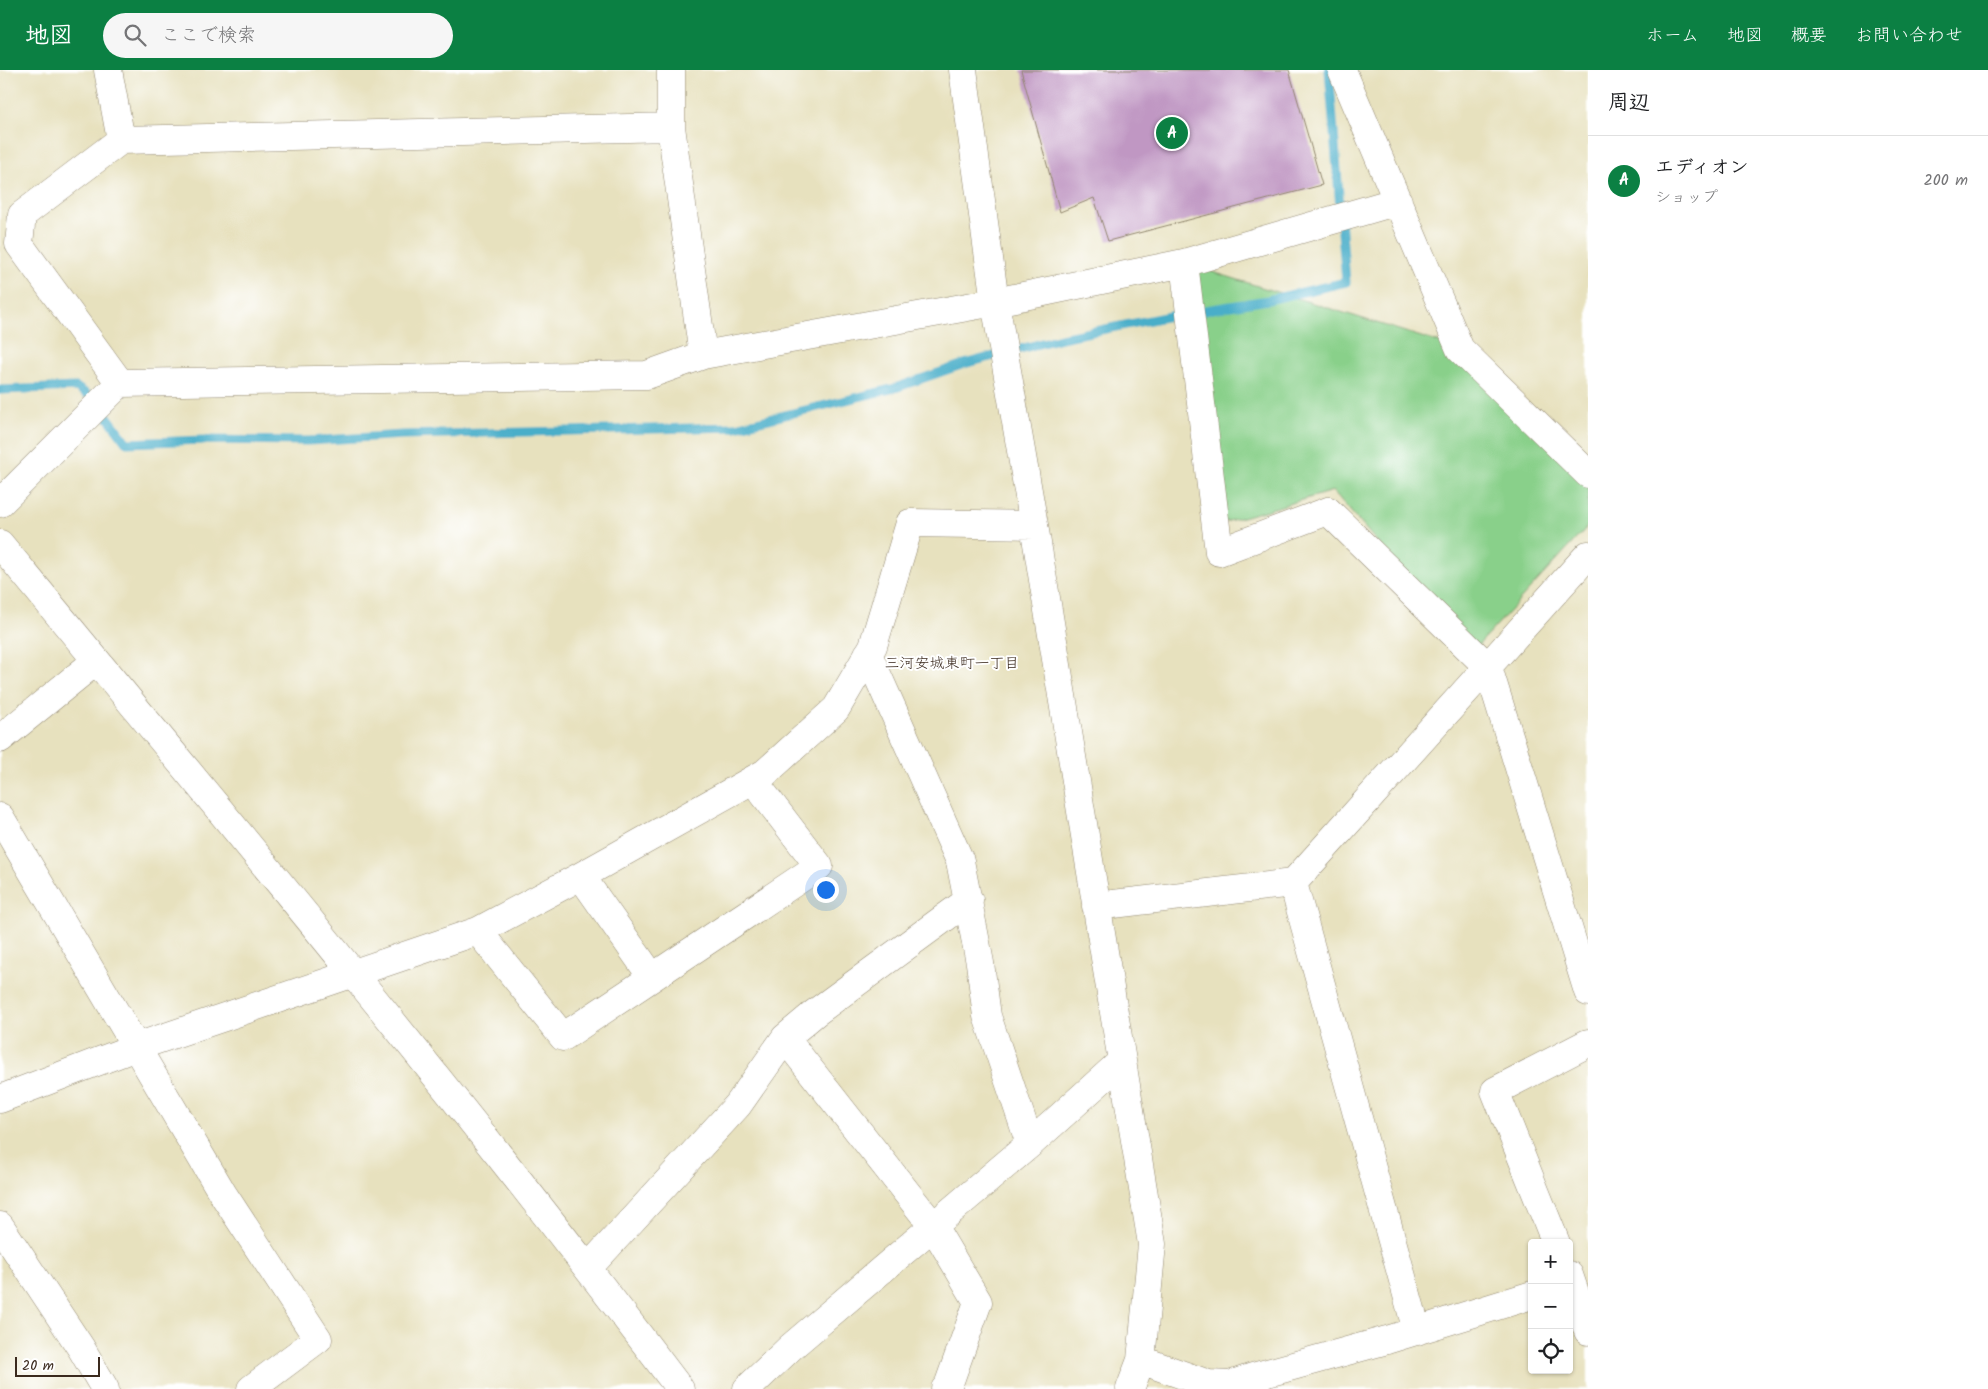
<!DOCTYPE html>
<html lang="ja">
<meta charset="utf-8">
<style>
:root{--surface:#fff;--page:#f6f6f6;--text:#202124;--muted:#757577;--line:#e0e0e0;--accent:#0b8043}
body{margin:0;font-family:Kalam,"Klee One",sans-serif;background:var(--page);color:var(--text)}
.controls{position:absolute;right:15px;bottom:15px;display:grid;overflow:hidden;border-radius:5px;box-shadow:0 1px 4px #0004}
.controls button{width:45px;height:45px;display:grid;place-items:center;padding:0;border:0;border-bottom:1px solid var(--line);background:var(--surface);color:var(--text);font:25px sans-serif}
.scale{position:absolute;left:15px;bottom:12px;width:85px;box-sizing:border-box;padding-left:5px;border:2px solid #3b2a1e;border-top:0;font-size:14px;line-height:18px;white-space:nowrap;color:#3b2a1e;-webkit-text-stroke:4px #fff;paint-order:stroke}
.you{position:absolute;left:825px;top:819px;width:18px;height:18px;margin:-12px;border:4px solid #fff;border-radius:50%;background:#1a73e8;box-shadow:0 0 0 8px #1a73e833}
.badge{display:grid;place-items:center;width:32px;height:32px;border-radius:50%;background:var(--accent);color:#fff;font-size:16px;font-weight:700}
.pin{position:absolute;translate:-50% -50%;border:2px solid #fff;box-shadow:0 1px 5px #0006}
.list{margin:0;padding:0;list-style:none}
h2{display:flex;justify-content:space-between;align-items:center;height:65px;margin:0;padding:0 20px;font-size:21px}
h2 small{font-size:16px;font-weight:400;color:var(--muted)}
.list li{display:grid;grid-template-columns:32px 1fr auto;gap:15px;align-items:center;box-sizing:border-box;height:90px;padding:0 20px;border-top:1px solid var(--line)}
.list b{display:block;font-size:19px;white-space:nowrap}
.list p{margin:0;font-size:16px;white-space:nowrap;color:var(--muted)}
.list em{font-size:16px;font-style:normal;color:var(--muted)}
.icon{flex:none;width:28px;height:28px;fill:none;stroke:currentColor;stroke-width:2;stroke-linecap:round;stroke-linejoin:round}
.map{position:relative;flex:none;width:1588px;height:1319px;overflow:hidden}
header{display:flex;align-items:center;gap:30px;box-sizing:border-box;height:70px;padding:0 25px;background:var(--accent);color:#fff}
header strong{font-size:24px}
nav{display:flex;gap:28px;margin-inline-start:auto;font-size:18px}
.search{width:350px;height:45px;background:var(--page);display:flex;align-items:center;gap:12px;box-sizing:border-box;padding:0 18px;border-radius:28px;color:var(--muted);font-size:19px}
main{display:flex}
aside{flex:1;background:var(--surface)}
.map>svg:first-child{display:block}
</style>
<header>
<strong>地図</strong>
<div class="search"><svg class="icon" aria-label="search" viewBox="0 0 24 24"><circle cx="10" cy="10" r="6"/><path d="M15 15l6 6"/></svg>ここで検索</div>
<nav><a>ホーム</a><a>地図</a><a>概要</a><a>お問い合わせ</a></nav>
</header>
<main>
<div class="map">
<svg width="1588" height="1319" viewBox="0 0 1588 1319">
<rect width="100%" height="100%" fill="#fff"/>
<filter id="ink" filterUnits="userSpaceOnUse"><feTurbulence type="fractalNoise" baseFrequency=".02" numOctaves="2"/><feDisplacementMap in="SourceGraphic" scale="10" xChannelSelector="R" yChannelSelector="G"/><feConvolveMatrix kernelMatrix="1 2 1 2 8 2 1 2 1" color-interpolation-filters="sRGB"/></filter>
<filter id="wash" filterUnits="userSpaceOnUse"><feTurbulence type="fractalNoise" baseFrequency=".0096" numOctaves="4" result="noise"/><feDisplacementMap in="SourceGraphic" scale="20" xChannelSelector="R" yChannelSelector="G"/><feGaussianBlur stdDeviation="1.12" result="paint"/><feColorMatrix in="noise" values="0 0 0 0 0 0 0 0 0 0 0 0 0 0 0 0 0 1.4 0 .05"/><feComposite in="paint" operator="in"/></filter>
<g filter="url(#wash)">
<rect width="100%" height="100%" fill="#e7e1be"/>
<path fill="#89d08a" stroke="#627d54" d="M1184,193L1460,279L1588,404V456L1472,582L1333,421L1215,455Z"/>
<g fill="none" stroke-linecap="round" stroke-linejoin="round">
<path stroke="#4aaec9" stroke-width="9" d="M0,320L76,317L95,330L127,373L203,370L308,371L403,365L736,357L895,318L964,294L1061,268L1175,245L1268,230L1346,212L1329,0"/>
</g>
<g id="blocks">
<path fill="#c097c3" d="M1021,0H1289L1322,115L1108,171L1094,128L1060,142Z"/>
</g>
</g>
<g filter="url(#ink)">
<use href="#blocks" fill-opacity="0" stroke="#91866e" stroke-width="1"/>
<g fill="none" stroke-linecap="round" stroke-linejoin="round">
<g stroke="#91866e" stroke-width="29">
<path id="minor" d="M108,0L121,70
M671,0V57L703,285
M963,0L995,232L1034,455L1152,1174L1141,1290L1130,1319
M1342,0L1460,279L1588,404
M1184,193L1219,482L1328,441L1488,597L1588,922
M120,313L19,174L22,145L121,70L671,57
M0,433L120,313L647,305L703,285L995,232L1184,193L1398,131
M0,474C231,753 462,1031 680,1319
M868,584L960,791L980,893L987,946L1030,1074
M0,669L96,591
M0,747L223,1124L318,1269L251,1319
M581,806L652,907
M1293,813L1417,1261
M1096,836L1293,813L1588,485
M478,861L563,967L819,796L753,710
M785,968L933,1156L978,1232L948,1316L945,1319
M0,1029L136,977L478,861L581,806L765,703L836,639L873,576L910,453L1034,455
M0,1156L81,1278L105,1319
M1556,1173L1495,1021L1588,973
M588,1198L738,1035L785,968L815,943L969,830
M1569,1205L1588,1261
M1141,1290L1208,1314L1230,1315L1253,1307L1387,1270L1532,1225
M747,1319L791,1277L1030,1074L1121,992"/>
</g>
<use href="#minor" stroke="#fff" stroke-width="28"/>
</g>
</g>
<g text-anchor="middle" dominant-baseline="central" stroke-width="4" stroke-linejoin="round" paint-order="stroke">
<g font-size="15" fill="#3b2a1e" stroke="#fff">
<text x="952" y="594">三河安城東町一丁目</text>
</g>
</g>
</svg>
<div class="controls">
<button>+</button>
<button>−</button>
<button><svg class="icon" aria-label="locate" viewBox="0 0 24 24"><circle cx="12" cy="12" r="6"/><path d="M12 2v4M12 18v4M2 12h4M18 12h4"/></svg></button>
</div>
<div class="scale">20 m</div>
<div class="you"></div>
<div class="pin badge" style="left:1172px;top:63px">A</div>
</div>
<aside>
<h2>周辺<small></small></h2>
<ul class="list">
<li><span class="badge">A</span><div><b>エディオン</b><p>ショップ</p></div><em>200 m</em></li>
</ul>
</aside>
</main>
